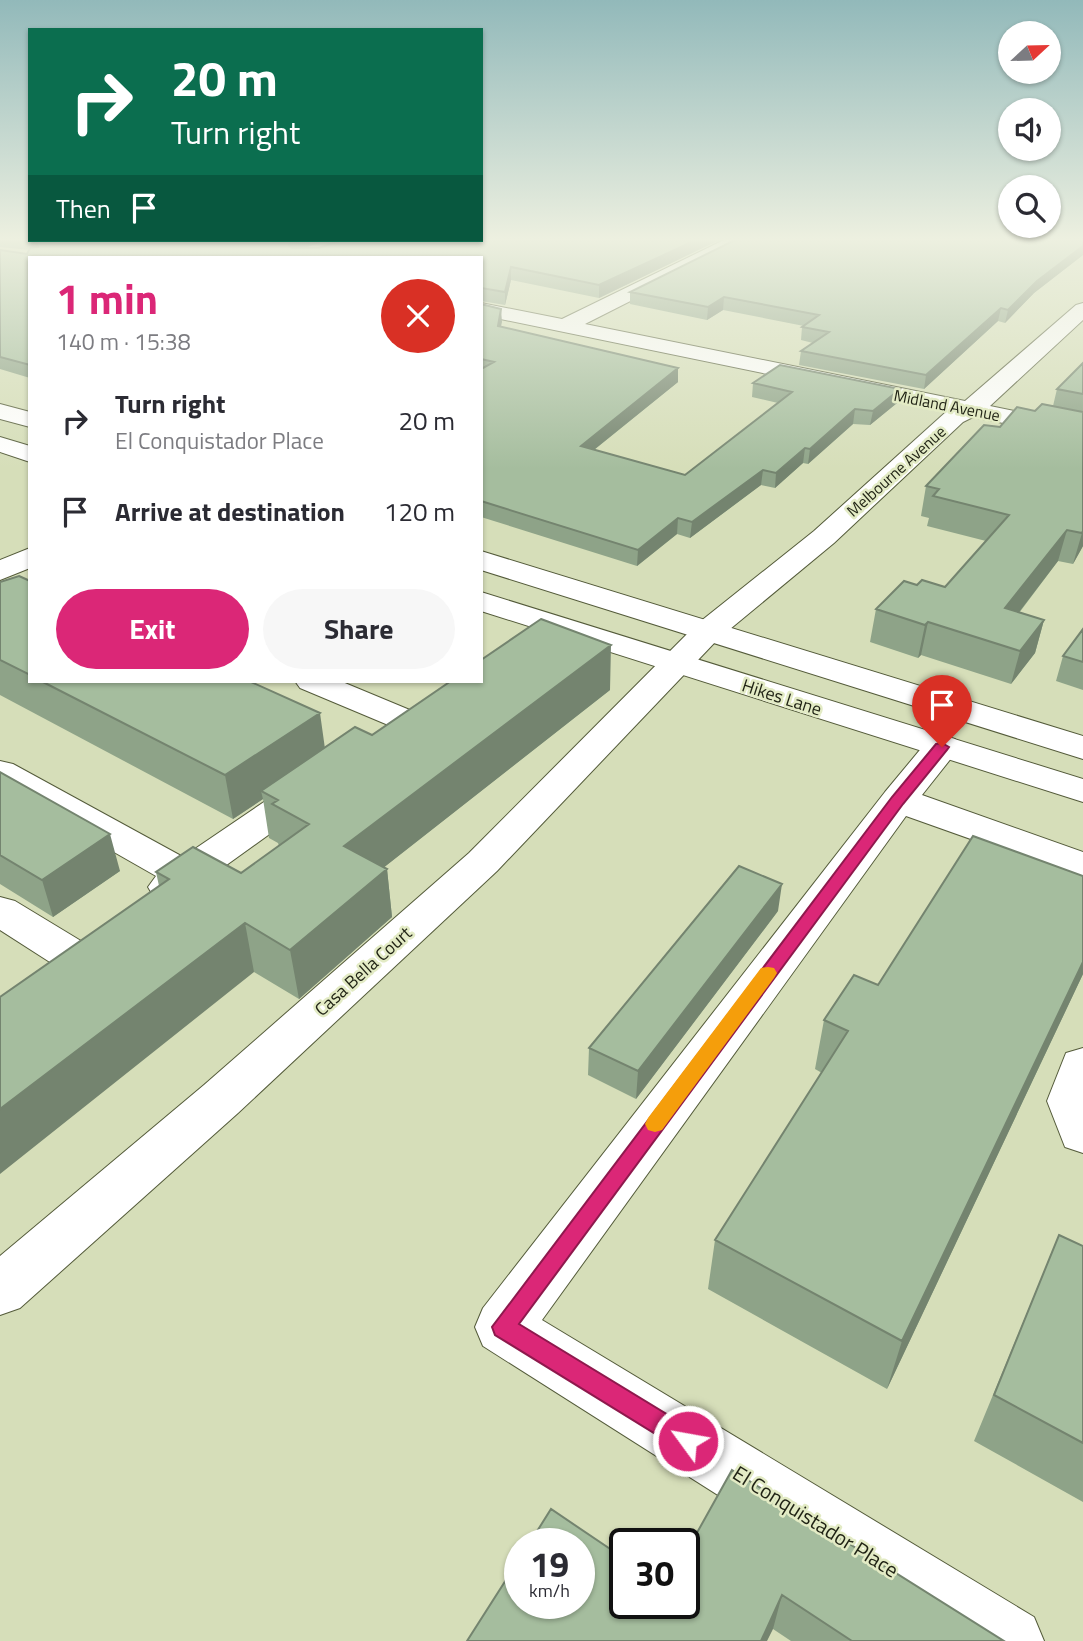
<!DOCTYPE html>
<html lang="en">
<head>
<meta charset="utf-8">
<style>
	:root { --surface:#fff; --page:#f7f7f7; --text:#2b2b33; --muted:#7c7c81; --accent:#db2777 }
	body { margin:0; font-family:"Titillium Web",sans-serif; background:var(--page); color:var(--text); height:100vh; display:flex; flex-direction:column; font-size:26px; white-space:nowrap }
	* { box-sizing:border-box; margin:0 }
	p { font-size:23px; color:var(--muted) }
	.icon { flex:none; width:38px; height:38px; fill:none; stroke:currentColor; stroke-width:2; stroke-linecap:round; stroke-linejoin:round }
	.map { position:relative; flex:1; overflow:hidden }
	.sheet { position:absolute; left:28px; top:256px; width:455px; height:427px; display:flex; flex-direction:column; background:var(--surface); border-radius:0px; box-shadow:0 2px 5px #0004 }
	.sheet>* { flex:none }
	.top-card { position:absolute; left:28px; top:28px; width:455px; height:214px; border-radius:0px; box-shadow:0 2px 5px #0004; background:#0b6e4f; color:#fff; overflow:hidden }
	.needle { width:46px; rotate:68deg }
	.buttons { position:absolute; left:998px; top:21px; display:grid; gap:14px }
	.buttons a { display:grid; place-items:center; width:63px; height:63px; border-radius:50%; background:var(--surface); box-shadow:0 2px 5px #0004; font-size:35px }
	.speed { position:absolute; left:504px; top:1528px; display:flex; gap:14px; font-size:35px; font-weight:700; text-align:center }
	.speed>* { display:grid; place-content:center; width:91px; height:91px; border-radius:50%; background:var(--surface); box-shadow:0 2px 5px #0004; line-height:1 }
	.speed small { font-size:18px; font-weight:400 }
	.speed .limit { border:4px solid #111; border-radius:10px; background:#fff; color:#111 }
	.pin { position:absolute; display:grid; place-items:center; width:60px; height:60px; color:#fff; margin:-72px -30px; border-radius:50% 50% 50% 0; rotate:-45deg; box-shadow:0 0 7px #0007 }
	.pin .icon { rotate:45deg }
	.me { position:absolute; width:77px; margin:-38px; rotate:302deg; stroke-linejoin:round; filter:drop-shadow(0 0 5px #0008) }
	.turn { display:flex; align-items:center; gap:24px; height:147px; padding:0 28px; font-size:32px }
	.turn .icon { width:91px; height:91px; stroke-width:2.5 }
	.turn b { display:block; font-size:49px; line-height:60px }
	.then { display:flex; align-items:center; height:66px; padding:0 28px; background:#0003; gap:14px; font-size:26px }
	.round { display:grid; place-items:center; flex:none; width:74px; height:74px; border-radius:37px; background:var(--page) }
	.overview { display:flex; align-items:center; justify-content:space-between; height:119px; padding:0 28px }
	h1 { font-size:42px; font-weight:700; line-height:52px; color:var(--accent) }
	.cta { display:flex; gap:14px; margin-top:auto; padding:14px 28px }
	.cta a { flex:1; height:80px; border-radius:42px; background:var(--accent); color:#fff; font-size:28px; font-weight:700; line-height:80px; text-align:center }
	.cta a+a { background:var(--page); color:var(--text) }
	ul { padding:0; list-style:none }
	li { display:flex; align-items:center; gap:21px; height:91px; padding:0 28px }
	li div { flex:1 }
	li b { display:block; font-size:26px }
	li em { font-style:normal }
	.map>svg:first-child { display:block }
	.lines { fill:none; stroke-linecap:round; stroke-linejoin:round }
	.minor-casing { stroke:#545b3a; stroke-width:2 }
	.major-casing { stroke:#545b3a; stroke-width:2 }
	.minor { fill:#fff; fill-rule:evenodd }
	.major { fill:#fff; fill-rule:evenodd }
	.wall { fill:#8ea388 }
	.shaded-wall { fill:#74846f }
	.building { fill:#a5bd9e; stroke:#74846f; stroke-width:2 }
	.route { fill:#db2777; stroke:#8e194d; stroke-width:2 }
	.slow { fill:#f59e0b }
	.labels { text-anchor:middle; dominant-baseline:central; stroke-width:5; stroke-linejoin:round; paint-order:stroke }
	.far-street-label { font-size:16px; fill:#1f2214; stroke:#e3ebc5 }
	.street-label { font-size:18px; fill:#1f2214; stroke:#e3ebc5 }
	.near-street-label { font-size:21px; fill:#1f2214; stroke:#e3ebc5 }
</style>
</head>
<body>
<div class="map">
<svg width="1083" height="1641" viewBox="0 0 1083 1641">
	<rect width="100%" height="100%" fill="#d6deb9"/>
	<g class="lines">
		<g class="minor-casing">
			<path id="minor" d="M724 240H746L743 244 585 324 965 401 1076 305 1083 303V320L990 406 1083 425V439L973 417 963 422 834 543 718 639 497 871 238 1113 20 1308 0 1315V1256L204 1085 469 853 696 625 814 531 947 411 481 315V303L562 319Z
				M30 548V568L0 580V560Z
				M295 681H340L417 713 422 720 417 727 405 730 393 727 300 688Z
				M942 736 955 739 960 747 922 795 1083 852V879L906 816 542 1320 1034 1617 1044 1641H948L483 1346 475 1327 483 1308 885 792 929 739Z
				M0 761 13 764 183 857 295 781 308 778 321 781 327 789 321 797 182 897 168 901 154 897 148 887 156 876 0 787Z
				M0 897 15 901 86 944 93 955 86 966 71 970 56 966 0 930Z
				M1083 1048V1153L1065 1147 1047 1101 1066 1053Z"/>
		</g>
		<g class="major-casing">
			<path id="major" d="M0 404 30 412V427L0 419Z
				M0 437 30 446V462L0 452Z
				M481 551 1083 736V759L481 570Z
				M481 592 1083 779V802L481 611Z"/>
		</g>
		<use href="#minor" class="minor"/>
		<use href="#major" class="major"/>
	</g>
	<path class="wall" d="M0 240H327L304 248H319L342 240H719L599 298 511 280 505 305 481 301V257H30V378L0 369V250L27 254 29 250 0 247Z
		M1083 240V255L1034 293 1005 323 998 321 924 389 799 365 801 351 813 343 801 340 802 327 804 326 723 310 707 320 630 304V292Z
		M481 304 501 309V327L678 368V382L594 450 685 475 778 403 752 397 753 383 897 403 870 425 853 424 808 464 803 463 775 488 761 485 690 538 677 534 637 566 481 517Z
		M1083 363V546L1073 564 1058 561 1019 613 1044 620 1035 653 1011 684 921 655 918 658 870 642 876 609 917 585 945 587 986 541 927 526 929 518 921 516 926 486 1000 427 1035 411 1053 406 1057 389Z
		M30 581V681H249L324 748 372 735 610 690 384 867 387 869 392 917 299 999 254 972 159 886 156 872 241 873 279 846 278 843 269 838 263 799 233 819 0 695V582Z
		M1083 629V690L1056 681 1063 656Z
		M0 772 120 871 53 917 0 884Z
		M1083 876V974L887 1389 708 1289 715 1240 822 1073 815 1069 824 1020 878 985Z
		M778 911 636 1099 588 1075 589 1048Z
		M1059 1235 1083 1246V1502L974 1441Z
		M684 1556 1004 1641H791L773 1629 684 1603Z"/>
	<path class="shaded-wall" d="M293 240H327L295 251 289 245Z
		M696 240H719L599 298V285Z
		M1083 246V255L1034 293 1005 323 1008 310 1037 281Z
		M511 267V280L505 305V292Z
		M724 297 723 310 707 320 708 307Z
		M1001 308 998 321 924 389 926 375Z
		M501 309 502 322 498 339V326Z
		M678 368V382L580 461 581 446Z
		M900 389 897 403 870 425 873 411Z
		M855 409 853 424 808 464 810 449Z
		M805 448 803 463 775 488 776 473Z
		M763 470 761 485 690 538 692 522Z
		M678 518 677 534 637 566 638 550Z
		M1067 530 1058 561 997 641 1005 608Z
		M1083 531V546L1073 564 1082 533Z
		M1044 620 1035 653 1011 684 1020 651Z
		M928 622 921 655 918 658 925 625Z
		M611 645 610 690 350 894 344 846Z
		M320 713 326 756 261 791 263 799 233 819 225 775Z
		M110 834 120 871 53 917 42 880Z
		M387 869 392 917 299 999 290 950Z
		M782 884 778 911 636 1099 638 1071Z
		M245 923 254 972 0 1174V1109Z
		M1083 962V974L887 1389 902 1341Z
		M782 1595 773 1629 767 1641H761Z"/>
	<path class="building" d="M30 240H293L289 245 292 248H319L342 240H696L599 285 511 267 505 292 481 288V257H30V365L0 357V250L27 254 30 248 38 247 37 243Z
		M735 240H1083V246L1037 281 1008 310 1001 308 926 375 801 351 829 332 802 327 819 315 724 297 708 307 630 292Z
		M481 304 501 309 498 326 678 368 581 446 685 475 792 392 753 383 780 365 900 389 873 411 855 409 810 449 805 448 776 473 763 470 692 522 678 518 638 550 481 501V369L494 362 481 359Z
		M1083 363V394L1057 389Z
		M1042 404 1083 412V531L1082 533 1067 530 1005 608 1044 620 1020 651 928 622 925 625 876 609 904 581 917 585 922 580 945 587 1009 515 933 496 939 489 926 486 984 425 1000 427 1017 407 1035 411Z
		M19 576 30 581V675L0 660V582Z
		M541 619 611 645 344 846 387 869 290 950 245 923 0 1109V997L169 879 156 872 193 847 241 873 309 824 272 804 278 800 261 791 355 727 372 735 451 681H481V660Z
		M1083 629V662L1063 656Z
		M41 681H249L320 713 225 775Z
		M0 772 110 834 42 880 0 855Z
		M973 836 1083 876V962L902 1341 715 1240 848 1031 824 1020 854 975 878 985Z
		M739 866 782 884 638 1071 589 1048Z
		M1059 1235 1083 1246V1443L994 1395Z
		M732 1470 1004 1641H852L782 1595 761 1641H467L520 1558V1603H579V1544H529L551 1509 625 1559V1603H684V1556Z"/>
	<linearGradient id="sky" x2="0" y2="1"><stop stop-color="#92b9ba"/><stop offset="0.51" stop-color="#edf0e0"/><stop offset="1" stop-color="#edf0e0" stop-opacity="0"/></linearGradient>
	<rect width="1083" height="469" fill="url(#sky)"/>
	<path class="route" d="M942 743 949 747 947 750 903 804 519 1324 696 1432 700 1441 696 1450 688 1454 495 1335 492 1327 892 797 936 744Z"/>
	<path class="slow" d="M768 967 774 968 777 973 774 978 662 1130 655 1132 648 1130 645 1124 648 1118 761 968Z"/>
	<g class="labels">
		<g class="far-street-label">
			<text transform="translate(947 405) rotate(11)">Midland Avenue</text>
			<text transform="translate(896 471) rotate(-42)">Melbourne Avenue</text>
		</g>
		<g class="street-label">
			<text transform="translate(782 697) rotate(18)">Hikes Lane</text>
			<text transform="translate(363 971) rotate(-42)">Casa Bella Court</text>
		</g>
		<g class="near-street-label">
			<text transform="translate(816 1521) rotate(32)">El Conquistador Place</text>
		</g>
	</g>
</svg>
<div class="buttons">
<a><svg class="needle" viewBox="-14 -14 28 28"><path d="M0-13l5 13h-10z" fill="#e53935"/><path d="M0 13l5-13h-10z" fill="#7c7c81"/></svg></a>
<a><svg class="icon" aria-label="sound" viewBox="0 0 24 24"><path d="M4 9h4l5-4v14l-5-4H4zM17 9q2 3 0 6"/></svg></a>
<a><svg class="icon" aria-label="search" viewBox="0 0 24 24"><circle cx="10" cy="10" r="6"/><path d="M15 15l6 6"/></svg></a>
</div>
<div class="speed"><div>19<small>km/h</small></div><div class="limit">30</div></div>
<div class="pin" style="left:942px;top:747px;background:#d93025"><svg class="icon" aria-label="arrive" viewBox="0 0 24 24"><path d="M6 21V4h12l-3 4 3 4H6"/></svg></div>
<svg class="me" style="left:688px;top:1441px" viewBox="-20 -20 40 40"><circle r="17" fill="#db2777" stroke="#fff" stroke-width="3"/><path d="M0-11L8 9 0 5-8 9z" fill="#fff"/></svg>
<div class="top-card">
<div class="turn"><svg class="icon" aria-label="right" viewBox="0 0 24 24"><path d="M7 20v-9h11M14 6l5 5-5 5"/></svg><div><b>20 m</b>Turn right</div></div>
<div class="then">Then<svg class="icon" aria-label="arrive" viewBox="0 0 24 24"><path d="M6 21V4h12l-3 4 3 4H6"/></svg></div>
</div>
<section class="sheet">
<div class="overview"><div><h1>1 min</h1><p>140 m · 15:38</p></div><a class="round" style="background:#d93025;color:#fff"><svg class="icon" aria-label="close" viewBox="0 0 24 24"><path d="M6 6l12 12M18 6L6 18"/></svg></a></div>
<ul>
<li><svg class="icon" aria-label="right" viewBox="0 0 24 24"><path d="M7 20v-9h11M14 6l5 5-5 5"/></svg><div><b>Turn right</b><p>El Conquistador Place</p></div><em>20 m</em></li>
<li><svg class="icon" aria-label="arrive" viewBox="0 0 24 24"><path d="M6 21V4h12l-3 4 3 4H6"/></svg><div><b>Arrive at destination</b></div><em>120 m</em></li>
</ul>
<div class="cta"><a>Exit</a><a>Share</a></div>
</section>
</div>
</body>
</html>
